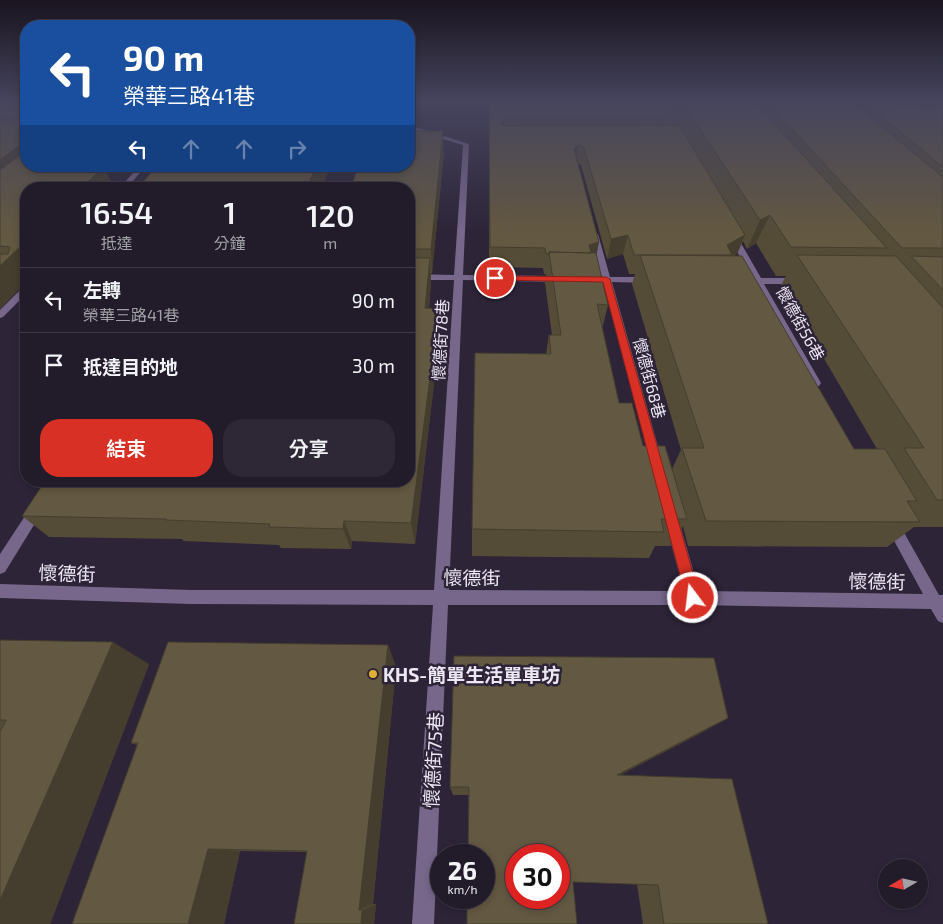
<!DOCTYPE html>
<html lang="zh-TW">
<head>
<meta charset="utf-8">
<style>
	:root { --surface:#221b2a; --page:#2e2836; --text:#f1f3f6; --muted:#a2a1a8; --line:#3f3947; --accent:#d93025 }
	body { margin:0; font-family:"Exo 2","Noto Sans TC",sans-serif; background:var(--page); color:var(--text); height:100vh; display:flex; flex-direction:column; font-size:19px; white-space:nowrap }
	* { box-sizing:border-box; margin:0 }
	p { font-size:16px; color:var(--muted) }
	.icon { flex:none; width:28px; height:28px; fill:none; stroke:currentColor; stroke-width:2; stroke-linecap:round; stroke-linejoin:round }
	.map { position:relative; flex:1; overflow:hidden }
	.side { position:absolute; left:20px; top:182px; width:395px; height:305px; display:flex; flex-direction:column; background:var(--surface); border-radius:20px; box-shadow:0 2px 8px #0003,0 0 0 1px var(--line) }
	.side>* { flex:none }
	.top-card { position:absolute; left:20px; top:20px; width:395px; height:152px; border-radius:20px; box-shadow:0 2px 8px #0003,0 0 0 1px var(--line); background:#1a4fa0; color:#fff; overflow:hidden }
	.needle { width:32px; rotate:261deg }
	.buttons { position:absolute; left:878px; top:859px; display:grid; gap:10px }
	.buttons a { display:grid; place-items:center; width:50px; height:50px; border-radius:50%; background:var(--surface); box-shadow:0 2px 8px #0003,0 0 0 1px var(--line); font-size:25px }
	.speed { position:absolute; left:430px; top:844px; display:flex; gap:10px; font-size:25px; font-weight:700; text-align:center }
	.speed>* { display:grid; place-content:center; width:65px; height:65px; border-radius:50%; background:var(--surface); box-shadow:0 2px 8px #0003,0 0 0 1px var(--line); line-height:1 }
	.speed small { font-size:12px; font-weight:400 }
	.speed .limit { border:8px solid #d22; background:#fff; color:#111 }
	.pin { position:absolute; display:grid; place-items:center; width:42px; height:42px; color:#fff; margin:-21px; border:2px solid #fff; border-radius:50%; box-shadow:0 1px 5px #0007 }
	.me { position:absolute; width:55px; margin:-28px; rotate:345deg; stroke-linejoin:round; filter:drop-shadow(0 0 4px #0008) }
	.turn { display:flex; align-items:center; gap:18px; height:105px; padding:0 20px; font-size:22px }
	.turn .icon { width:65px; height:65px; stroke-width:2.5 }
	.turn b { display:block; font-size:35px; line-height:42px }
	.lanes { display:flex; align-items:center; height:48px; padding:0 20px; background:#0003; justify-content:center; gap:25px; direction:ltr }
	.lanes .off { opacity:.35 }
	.eta { display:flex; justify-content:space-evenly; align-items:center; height:85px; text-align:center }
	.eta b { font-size:30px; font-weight:600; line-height:35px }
	.primary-button { display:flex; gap:10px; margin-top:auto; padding:10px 20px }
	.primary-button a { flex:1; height:58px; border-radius:20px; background:var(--accent); color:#fff; font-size:20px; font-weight:600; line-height:58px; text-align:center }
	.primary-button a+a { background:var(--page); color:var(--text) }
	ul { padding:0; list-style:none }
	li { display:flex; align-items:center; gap:15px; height:65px; padding:0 20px; border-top:1px solid var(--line) }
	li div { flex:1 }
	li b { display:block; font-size:19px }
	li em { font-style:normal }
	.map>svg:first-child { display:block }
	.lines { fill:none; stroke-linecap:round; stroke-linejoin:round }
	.minor { fill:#77678b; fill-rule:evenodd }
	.wall { fill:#554c38; fill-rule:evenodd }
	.shaded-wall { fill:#453e2e }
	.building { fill:#635841; stroke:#453e2e; fill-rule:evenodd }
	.route { fill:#d93025; stroke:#8d1f18 }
	.poi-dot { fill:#e1af34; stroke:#2d2438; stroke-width:2 }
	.labels { text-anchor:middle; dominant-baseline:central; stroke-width:5; stroke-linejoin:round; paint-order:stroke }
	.street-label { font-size:16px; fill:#ede7f4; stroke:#2d2438 }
	.near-street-label { font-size:19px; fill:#ede7f4; stroke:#2d2438 }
	.near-poi-label { font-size:19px; font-weight:bold; fill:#ede7f4; stroke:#2d2438; text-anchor:start }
</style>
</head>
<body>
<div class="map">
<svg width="943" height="924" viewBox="0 0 943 924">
	<rect width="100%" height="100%" fill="#2d2438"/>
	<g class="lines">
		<path class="minor" d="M409 125 469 144 463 275 561 276 566 279 561 282 463 280 449 590 684 591 665 521 667 517 672 515 677 517 679 521 699 591 923 594 885 524 887 520 892 518 897 520 939 595H943V623L938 621 931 609 693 605H448L434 924H412L433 605 191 604 0 598V584L191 590H434L454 280H409V274L454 275 463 145 409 129Z
			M139 166H146L126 189H119Z
			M252 166H259L245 189H237Z
			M728 231H734L761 278H799L804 281 799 284H764L821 383 819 386H811L755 284 749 281 752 279 727 233Z
			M591 232 598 234 610 277H649L654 280 649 283 612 282 662 461 660 464H652L650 461 603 282H586L581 279 586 276 601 277Z
			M26 286V294L3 317 0 318V310L23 287Z
			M48 481H61L5 572 0 574V554Z"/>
	</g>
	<path class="wall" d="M0 103H26V166L103 167 115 189H26V282L0 309Z
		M489 103H853L858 107 860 103H887L935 108 932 103H943V527H914L887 547 688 546 683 526 670 546H655L649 558 472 556V529L546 354 549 335H552L545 283 546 274H544L543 268 489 267ZM578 164 581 165 607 259 623 254 629 274H635L632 284 681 450 672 469 643 446 619 403 602 329 608 305 596 256 599 242ZM743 241 747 249 756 243 776 276H786L781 285 877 449H854L734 256 737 254Z
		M444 152 432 273H431V282L429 308 439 309 440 333 415 544 352 541 351 549 281 548 279 545 184 541 182 539 49 537 22 516 409 481V189Z
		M0 640 149 664 50 924H0Z
		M388 645 396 667 373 904H376L374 924H294L307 852 240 851 224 924H72L137 745 131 743Z
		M703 732 620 775 768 924H643L637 884 469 795H453L450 787Z"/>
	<path class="shaded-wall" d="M505 118 504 135 500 123Z
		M443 131 444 152 432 273 431 249Z
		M23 143 26 149V166L0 194V160Z
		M578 145 575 162 574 149Z
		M316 166H331L321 189H306Z
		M103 167 115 189H81Z
		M770 215 756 243 747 249 760 220Z
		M628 235 623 254 607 259 611 239Z
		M745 235 737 254 732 257 727 245Z
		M26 241V282L0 309V266Z
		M599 242 595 262 589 263V245Z
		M430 258 431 282 427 332 425 308Z
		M439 309 440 333 415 544 411 523Z
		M344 521 352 541 351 549 343 529Z
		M113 642 149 664 50 924H0V900Z
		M388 645 396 667 373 904 359 910Z
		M728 718 703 732 602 784 617 775Z
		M208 849 240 851 224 924H188Z
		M376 904 374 924H361L362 910Z"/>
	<path class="building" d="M0 103H26V143H23L0 160V123H13L15 118 0 117Z
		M489 103H665L674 117 505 118 500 123 505 126 679 125 745 235 727 245 732 255H634L628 235 611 239 584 148 578 145 574 149 599 242 589 245 591 253 549 252V254H546L545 248 490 247Z
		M683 103H756L887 248 791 247 770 215 760 220Z
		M768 103H853L943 177V248H902Z
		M865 103H887L943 108V167Z
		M409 131H443L431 249H409V189H351L358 166H409Z
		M26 151V166L103 167 81 189H26V241L0 266V254H8L10 247 0 246V170Z
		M258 166H316L306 189H137L155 168 256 169Z
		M549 252 596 253 608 305 597 304 619 403H632L643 446H665L687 519H661L664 532 472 529 475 353 551 354 549 335H561Z
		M640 255 742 256 854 449H885L917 501H907L920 522 706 521 682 448H704Z
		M797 255 896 256 943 308V500H937L904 448H924Z
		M911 256 943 257V290Z
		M409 258H430L425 308 439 309 411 523 344 521 343 529 269 527 270 524 166 520V519L22 516 45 481H409Z
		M0 640 113 642 0 900V732L6 720H0Z
		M168 642 388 645 359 910H362L361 924H294L307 851 208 849 188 924H72L138 743H131Z
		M454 656 714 658 728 718 617 775 732 779 768 924H664L658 885 573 882 577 924H467V898H484V855H468L469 787H450ZM516 855H559V898H516Z"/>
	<linearGradient id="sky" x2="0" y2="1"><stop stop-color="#19141f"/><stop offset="0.44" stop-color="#46455e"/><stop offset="1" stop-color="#46455e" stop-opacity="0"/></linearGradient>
	<rect width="943" height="232" fill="url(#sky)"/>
	<path class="route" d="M492 276 606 277 610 279 700 598 698 602 693 604 688 602 686 598 603 282 495 280 491 278Z"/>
	<circle class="poi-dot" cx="373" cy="674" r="5"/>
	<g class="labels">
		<g class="street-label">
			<text transform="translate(801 323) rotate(61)">懷德街56巷</text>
			<text transform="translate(440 340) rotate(-87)">懷德街78巷</text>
			<text transform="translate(650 378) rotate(75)">懷德街68巷</text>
		</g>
		<g class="near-street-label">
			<text transform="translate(67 573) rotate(2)">懷德街</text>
			<text x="472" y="577">懷德街</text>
			<text transform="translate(877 581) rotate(1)">懷德街</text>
			<text transform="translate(433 760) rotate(-87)">懷德街75巷</text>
		</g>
		<g class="near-poi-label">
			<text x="383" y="674">KHS-簡單生活單車坊</text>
		</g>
	</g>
</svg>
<div class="buttons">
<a><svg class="needle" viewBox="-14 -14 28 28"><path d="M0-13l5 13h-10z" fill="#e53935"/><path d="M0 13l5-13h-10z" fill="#a2a1a8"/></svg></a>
</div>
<div class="speed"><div>26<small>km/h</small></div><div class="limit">30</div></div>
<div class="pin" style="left:495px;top:278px;background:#d93025"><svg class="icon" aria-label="arrive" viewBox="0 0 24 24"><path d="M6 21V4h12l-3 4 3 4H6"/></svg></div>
<svg class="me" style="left:693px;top:598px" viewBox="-20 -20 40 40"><circle r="17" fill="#d93025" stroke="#fff" stroke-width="3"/><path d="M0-11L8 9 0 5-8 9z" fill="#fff"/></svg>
<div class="top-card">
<div class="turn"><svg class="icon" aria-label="left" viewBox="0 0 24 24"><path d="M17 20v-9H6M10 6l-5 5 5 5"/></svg><div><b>90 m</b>榮華三路41巷</div></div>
<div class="lanes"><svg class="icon" aria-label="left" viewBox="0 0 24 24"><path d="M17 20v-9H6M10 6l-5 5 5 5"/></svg><svg class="icon off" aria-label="ahead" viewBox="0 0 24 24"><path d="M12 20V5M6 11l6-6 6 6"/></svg><svg class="icon off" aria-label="ahead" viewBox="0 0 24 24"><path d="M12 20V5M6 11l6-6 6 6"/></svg><svg class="icon off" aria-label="right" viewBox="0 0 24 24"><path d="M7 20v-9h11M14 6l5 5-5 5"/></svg></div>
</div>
<section class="side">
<div class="eta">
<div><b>16:54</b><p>抵達</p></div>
<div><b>1</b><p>分鐘</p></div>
<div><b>120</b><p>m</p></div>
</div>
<ul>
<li><svg class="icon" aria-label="left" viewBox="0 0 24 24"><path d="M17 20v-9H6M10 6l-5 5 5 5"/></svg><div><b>左轉</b><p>榮華三路41巷</p></div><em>90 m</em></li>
<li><svg class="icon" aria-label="arrive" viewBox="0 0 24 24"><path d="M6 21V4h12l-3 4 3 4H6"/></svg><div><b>抵達目的地</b></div><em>30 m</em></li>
</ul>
<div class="primary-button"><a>結束</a><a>分享</a></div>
</section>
</div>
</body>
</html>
